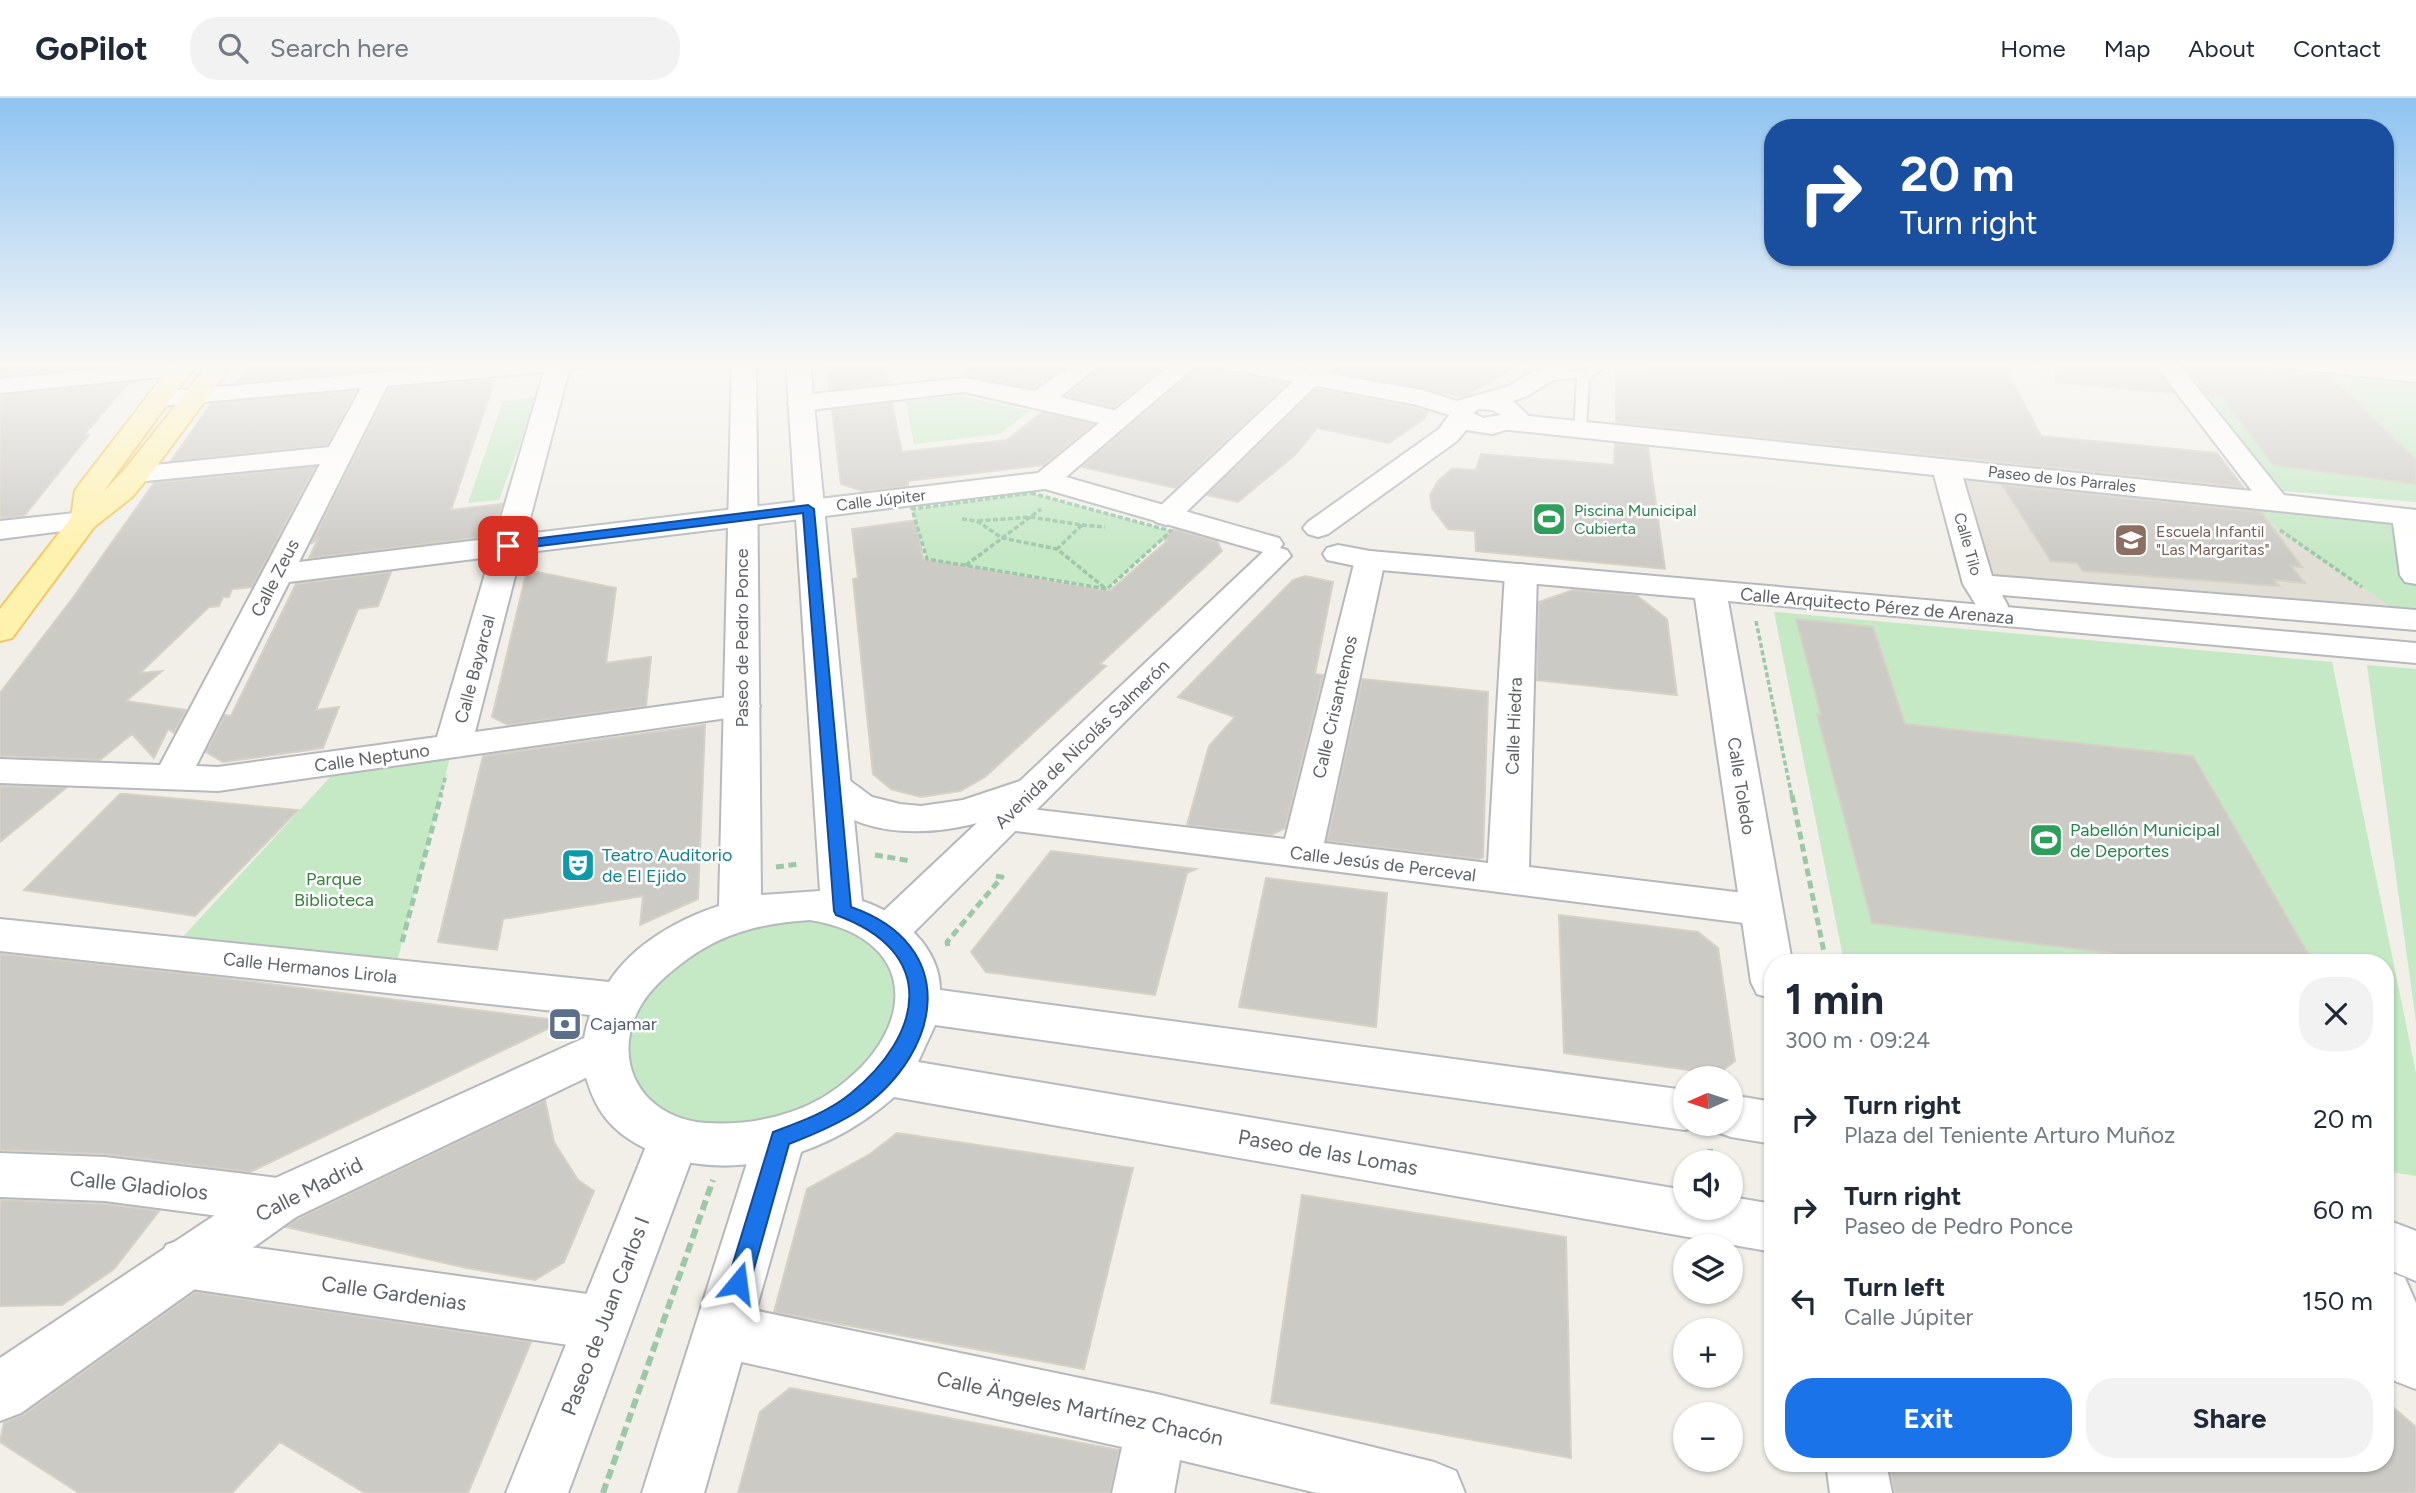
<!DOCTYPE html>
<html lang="en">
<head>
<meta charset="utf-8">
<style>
	:root { --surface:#fff; --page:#f2f2f3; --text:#1f2937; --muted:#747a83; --line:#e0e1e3; --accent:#1a73e8 }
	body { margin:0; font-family:Figtree,sans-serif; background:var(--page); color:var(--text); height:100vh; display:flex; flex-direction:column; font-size:26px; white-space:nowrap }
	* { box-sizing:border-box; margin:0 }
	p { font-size:23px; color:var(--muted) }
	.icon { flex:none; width:38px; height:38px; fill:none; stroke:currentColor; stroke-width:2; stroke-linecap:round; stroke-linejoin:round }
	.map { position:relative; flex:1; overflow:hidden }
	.sheet { position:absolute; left:1764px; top:856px; width:630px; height:518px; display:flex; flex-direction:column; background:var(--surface); border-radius:28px; box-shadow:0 2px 5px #0004 }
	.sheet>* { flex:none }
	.guide { position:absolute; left:1764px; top:21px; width:630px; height:147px; border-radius:28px; box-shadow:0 2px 5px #0004; background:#1a4fa0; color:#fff; overflow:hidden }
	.needle { width:46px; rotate:267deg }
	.fabs { position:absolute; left:1673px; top:968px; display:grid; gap:14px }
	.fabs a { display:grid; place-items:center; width:70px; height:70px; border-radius:50%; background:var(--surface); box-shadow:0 2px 5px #0004; font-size:35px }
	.pin { position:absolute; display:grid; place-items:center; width:60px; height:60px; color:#fff; margin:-30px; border-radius:14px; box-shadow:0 4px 10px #0006 }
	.me { position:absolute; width:77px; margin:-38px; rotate:16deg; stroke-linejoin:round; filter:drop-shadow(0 0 5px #0008) }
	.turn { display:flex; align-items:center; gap:24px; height:147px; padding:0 21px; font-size:32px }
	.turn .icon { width:91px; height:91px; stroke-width:2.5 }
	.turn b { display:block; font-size:49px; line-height:60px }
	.round { display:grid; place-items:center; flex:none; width:74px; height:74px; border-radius:28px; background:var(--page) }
	.summary { display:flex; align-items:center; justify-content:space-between; height:119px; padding:0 21px }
	h1 { font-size:42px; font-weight:700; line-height:52px }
	.cta { display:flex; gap:14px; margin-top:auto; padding:14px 21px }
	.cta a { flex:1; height:80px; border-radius:28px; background:var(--accent); color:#fff; font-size:28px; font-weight:700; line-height:80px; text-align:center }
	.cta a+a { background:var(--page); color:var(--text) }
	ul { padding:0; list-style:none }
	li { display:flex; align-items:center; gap:21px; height:91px; padding:0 21px }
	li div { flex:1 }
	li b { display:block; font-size:26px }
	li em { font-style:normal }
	header { display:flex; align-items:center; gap:42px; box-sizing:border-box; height:98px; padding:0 35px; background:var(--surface); border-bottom:2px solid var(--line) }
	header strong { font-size:33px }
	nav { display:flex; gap:38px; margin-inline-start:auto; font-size:24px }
	.search { width:490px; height:63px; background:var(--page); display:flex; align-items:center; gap:18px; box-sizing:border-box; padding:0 24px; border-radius:28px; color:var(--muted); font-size:26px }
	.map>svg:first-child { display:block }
	.education { fill:#e1ded6 }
	.green { fill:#c5e8c5 }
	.building { fill:#cccac5; stroke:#d6d1c6; stroke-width:2 }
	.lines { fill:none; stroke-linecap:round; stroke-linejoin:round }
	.service-casing { stroke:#b5b8bc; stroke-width:4 }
	.minor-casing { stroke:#b5b8bc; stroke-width:4 }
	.tertiary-casing { stroke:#b5b8bc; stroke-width:4 }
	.secondary-casing { stroke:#b6babf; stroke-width:4 }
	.primary-casing { stroke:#f2c960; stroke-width:4 }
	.path-far2 { stroke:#9cc7a9; stroke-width:3.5; stroke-dasharray:5 2.5; stroke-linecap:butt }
	.path-far1 { stroke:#9cc7a9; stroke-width:5; stroke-dasharray:8 4.5; stroke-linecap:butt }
	.path { stroke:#9cc7a9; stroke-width:6; stroke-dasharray:10 5; stroke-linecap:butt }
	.service { fill:#fff; fill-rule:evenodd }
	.minor { fill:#fff; fill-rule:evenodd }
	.tertiary { fill:#fff; fill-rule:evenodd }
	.secondary { fill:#fff; fill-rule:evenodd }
	.primary { fill:#fff2af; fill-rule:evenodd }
	.route { fill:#1a73e8; stroke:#114b97; stroke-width:2 }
	.labels { text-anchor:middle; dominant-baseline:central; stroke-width:5; stroke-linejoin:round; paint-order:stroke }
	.far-street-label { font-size:16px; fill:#5f6368; stroke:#fff }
	.far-leisure-label { font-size:16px; fill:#27864d; stroke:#fff; text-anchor:start }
	.far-education-label { font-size:16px; fill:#785e54; stroke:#fff; text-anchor:start }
	.street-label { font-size:18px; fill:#5f6368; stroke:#fff }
	.leisure-label { font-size:18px; fill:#27864d; stroke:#fff; text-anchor:start }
	.culture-label { font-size:18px; fill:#0d838f; stroke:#fff; text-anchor:start }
	.park-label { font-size:18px; fill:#348238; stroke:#fff }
	.service-label { font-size:18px; fill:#4e5e75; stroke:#fff; text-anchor:start }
	.near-street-label { font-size:21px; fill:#5f6368; stroke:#fff }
</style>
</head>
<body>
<header>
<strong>GoPilot</strong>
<div class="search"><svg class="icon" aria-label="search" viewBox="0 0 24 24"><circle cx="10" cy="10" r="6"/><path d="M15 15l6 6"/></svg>Search here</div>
<nav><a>Home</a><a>Map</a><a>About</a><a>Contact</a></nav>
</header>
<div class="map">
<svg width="2416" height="1395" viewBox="0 0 2416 1395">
	<rect width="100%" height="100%" fill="#f1efe8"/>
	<path class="education" d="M1946 369 2233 399 2409 522 1979 486Z"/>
	<path class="green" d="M2177 264H2249L2416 283V404L2284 393Z
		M961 298 1030 313 1000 336 914 346 906 303Z
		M537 300 499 402 468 405 503 303Z
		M1031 395 1171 433 1107 491 927 461 912 411Z
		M2233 399 2406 418 2416 477V522H2409Z
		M1774 514 2332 564 2416 975V1078L2385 1073V864H1844Z
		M2367 567 2416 571V924Z
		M453 648 393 879 168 855 344 664Z
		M774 821C799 821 825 819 848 829 865 836 878 848 888 863 936 936 830 1012 767 1025 743 1030 717 1029 694 1023 636 1009 611 961 638 906 643 896 683 858 694 850 709 839 755 828 774 821Z"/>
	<path class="building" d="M0 264H146L0 278Z
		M251 264H438L436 267 236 285Z
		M827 264H884L889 285 829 291Z
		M966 264H1072L1034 290 965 277Z
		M1105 264H1170L1114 309 1066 298Z
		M1202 264H1212L1218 272 1288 285 1175 390 1082 369Z
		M1342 264H1439L1454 266 1458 264H1523L1463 299 1334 274Z
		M1650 264H2002L2041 338 2217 355 2243 389 1616 324V271L1651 274Z
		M2057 264H2150L2173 295 2056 284Z
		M2180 264H2218L2329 277 2416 362V386L2273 367 2222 299 2207 298Z
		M495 281 451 412 502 406 494 433 483 439 309 460 319 439 311 446 389 290Z
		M128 285 84 337H89L24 418 0 420V298Z
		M1316 291 1428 313 1424 321 1389 345 1317 330 1295 357 1238 404 1207 397Z
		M356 293 327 347 171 363 211 306Z
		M892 305 902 354 1007 342 1042 314 1094 326 1044 367 908 383V388L863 393 841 386 832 312Z
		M1615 346 1648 349 1665 471 1476 453 1475 433 1448 431 1432 410 1430 397 1438 383 1452 371 1476 372 1481 356 1614 367Z
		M315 369 252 489 232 491 229 499H223L219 508 209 509 140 575 162 573 126 603 186 612 174 635 168 631 154 660 132 636 100 662 0 658V595L72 501 154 385Z
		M2002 387 2261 414 2302 469 2291 468 2305 485 2274 482 2279 488 2083 473 2077 465 2051 463Z
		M916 422 923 461 1103 492H1111L1167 443 1162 441 1174 431 1217 443 1222 453 1100 566 1106 568 985 679 960 693 921 699 891 691 873 676 853 481 858 480 852 431Z
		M527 472 616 490 606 565 651 559 646 608 508 627 492 619Z
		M391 474 378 508 358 511 316 612 339 609 323 650 223 664 206 654 225 617 231 618 296 486Z
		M1305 478 1333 484 1315 576 1323 577 1285 730 1271 737 1187 727 1209 648 1235 619 1178 599 1293 482Z
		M1573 492 1636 497 1667 521 1677 597 1537 582 1539 504Z
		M1796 521 1873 529 1905 626 2193 658 2313 864H2181L1872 825 1817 616 1821 617Z
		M1362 581 1488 594 1483 759 1479 761 1327 743Z
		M705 627 698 801 640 827 643 798 503 821 497 852 438 844 483 658Z
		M0 688 66 690 0 744Z
		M120 696H126L298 712 195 818 24 792Z
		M1051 753 1196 771 1187 775 1155 897 986 874 971 854Z
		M1266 780 1387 795 1376 929 1239 909Z
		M1559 817 1698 834 1718 850 1735 963 1718 976 1564 955Z
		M0 856 190 876 564 923 250 1074 105 1056 0 1052Z
		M545 1002 554 1044 578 1082 594 1093 564 1164 535 1182 467 1170 286 1129 297 1121Z
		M897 1035 1133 1070 1084 1271 774 1214 807 1091 870 1056Z
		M1302 1097 1566 1139 1571 1360 1271 1305Z
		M0 1102 105 1106 159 1113 114 1171 62 1207 0 1208Z
		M195 1194 531 1244 468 1395H365L280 1344 232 1395H79L0 1344 4 1324 23 1317Z
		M790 1290 1119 1352 1110 1395H738L760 1314Z
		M2385 1302 2416 1329V1395H1894L1889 1365H2385Z"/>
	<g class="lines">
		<g class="service-casing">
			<path id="service" d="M1597 264H1611L1589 280 1586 332 1579 336 1574 335 1577 280 1542 283 1536 279 1542 275 1586 272Z"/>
		</g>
		<g class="minor-casing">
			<path id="minor" d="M494 264H586L582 269 569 272 526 436 743 410 753 413 758 419 753 425 743 428 521 455 475 634 742 597 755 600 760 608 755 616 218 693 0 685V661L160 667 320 366 136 384 126 382 122 376 126 370 329 349 361 290 159 308 150 305 146 300 150 295ZM544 274 495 440 299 464 387 288ZM490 459 437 639 218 669 196 668 289 484Z
				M1076 264H1103L1060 299 1126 315 1130 321 1126 327 1117 329 964 294 801 313 792 310 788 305 792 300 801 297 964 280 1035 293Z
				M1314 264H1340L1176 424 1166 427 1156 424 1151 418 1156 412Z
				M2153 264H2177L2284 397 2416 412V486L2405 484 2400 477 2393 425 1963 380 1992 478 2416 512V532L2002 497 2008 508 2003 515 1992 518 1981 515 1963 486 1934 377 1509 332 1500 330 1496 324 1500 318 1509 316 2252 393Z
				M84 414 94 417 99 423 94 429 0 441V423Z
				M1370 453 1381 456 1385 462 1324 745 1488 765 1505 475 1510 468 1521 466 1532 468 1537 475 1529 769 1760 797 1775 801 1781 812 1775 823 1760 827 992 730 986 721 992 712 1006 708 1285 741 1355 462 1359 456Z
				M0 1055 105 1059 278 1080 296 1087 304 1103 296 1119 278 1126 105 1103 0 1099Z
				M185 1140 602 1198 622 1206 630 1225 622 1244 602 1252 185 1190 166 1183 158 1165 166 1147Z
				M724 1206 1157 1296 1434 1364 1456 1373 1465 1395H1317L1180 1362 1174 1395H1112L1122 1349 724 1260 704 1252 696 1233 704 1214Z
				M1826 1365H1886L1892 1395H1830Z"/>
		</g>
		<g class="tertiary-casing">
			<path id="tertiary" d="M173 264 191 265 194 270 191 275 182 277 0 295V281Z
				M1174 264H1200L1066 379 1279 440 1283 446 1280 450 1287 452 1291 458 903 845 888 850 873 845 866 834 873 823 977 725C924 739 846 740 813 688L819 679 832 676 845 679 872 699 900 706 921 708 963 702 1020 683 1263 454 1045 391 743 428 733 425 728 419 733 413 743 410 1038 375Z
				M1215 264H1265L1422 292 1457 303 1509 288 1550 264H1578L1574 269 1527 298 1513 303 1528 317 1523 327 1492 336 1466 332 1457 343 1328 436 1318 439 1308 436 1303 430 1308 424 1439 331 1449 317 1417 307 1227 271 1219 269ZM1479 311 1492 312 1501 317 1483 320 1473 315Z
				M2284 264H2360L2416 270V284L2296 271 2288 269Z
				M1338 447 1370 453 2416 545V565L1728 503 1792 864H1773V901L1757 896 1751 884 1695 500 1370 471 1327 462 1323 456 1327 450Z
				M604 931 621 937 627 950 621 963 296 1119 21 1315 0 1323V1260L260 1087Z
				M780 1019 798 1025 805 1040 704 1395H642L755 1040 762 1025Z
				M674 1020 692 1026 699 1041 568 1395H506L649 1041 656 1026Z
				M2385 1172 2405 1180 2416 1205V1289L2413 1290 2393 1282 2385 1264Z"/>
		</g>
		<g class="secondary-casing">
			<path id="secondary" d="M732 264H756L761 797 820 793 786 264H810L862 803C900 815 940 849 940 892L1685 992V1026H1703L1685 1032 935 927 918 964 1685 1092V1110H1731V1099L1773 1106V1154L894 999C832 1054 741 1085 661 1057 634 1047 609 1031 596 1005 581 975 579 948 590 917L0 853V821L609 884C633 847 678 821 719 808ZM810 822C921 840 917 932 837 990 801 1017 751 1028 706 1025 648 1021 612 972 636 917 645 895 667 876 686 862 724 834 764 825 810 822Z
				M1731 997 1773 1004V1046L1731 1039 1714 1033 1710 1026H1731Z
				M2385 1121 2416 1133V1183L2385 1170Z
				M2385 1223 2416 1235V1291L2385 1279Z"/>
		</g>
		<g class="primary-casing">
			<path id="primary" d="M174 264H198L103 394 126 370 210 264H234L146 382 132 399 94 429 12 540 0 543V511L71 420 75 393 79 387Z"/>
		</g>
		<path class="path-far2" d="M1031 395 1171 433 1107 491 927 461 912 411Z
			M962 421 977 423 1002 440 1057 451 1105 490
			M978 423 1030 419 1082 427 1057 451
			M1082 427 1105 429
			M2280 432 2362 489
			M966 467 1041 411
			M1756 523 1792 699
			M440 699 446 677"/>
		<path class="path-far1" d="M1792 697 1826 864
			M875 757 911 763
			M776 769 799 766
			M402 844 441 697
			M948 848 947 844 1002 779 995 778"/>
		<path class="path" d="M1710 1051 1711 1064
			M603 1395 713 1082"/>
		<use href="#service" class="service"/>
		<use href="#minor" class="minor"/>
		<use href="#tertiary" class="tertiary"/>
		<use href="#secondary" class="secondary"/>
		<use href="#primary" class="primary"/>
	</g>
	<linearGradient id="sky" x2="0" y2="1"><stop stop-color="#8fc3f1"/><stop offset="0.58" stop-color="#f9f8f5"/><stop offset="1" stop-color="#f9f8f5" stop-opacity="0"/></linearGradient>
	<rect width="2416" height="459" fill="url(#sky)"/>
	<path class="route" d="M808 407 814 411 851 809C960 847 943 952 861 1011 839 1026 815 1036 789 1046L750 1185 746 1192 738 1195 730 1192 727 1185 773 1034C800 1024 828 1014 850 996 924 936 939 854 836 817L834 813 803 415 508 452 502 448 508 444Z"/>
	<defs>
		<g id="stadium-square" transform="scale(1.75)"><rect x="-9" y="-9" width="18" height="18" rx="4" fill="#2e9e5b" stroke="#fff"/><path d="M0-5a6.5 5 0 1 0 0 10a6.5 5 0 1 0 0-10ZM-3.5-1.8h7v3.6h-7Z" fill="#fff"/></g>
		<g id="school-square" transform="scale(1.75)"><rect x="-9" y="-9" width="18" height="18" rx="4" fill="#8d6e63" stroke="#fff"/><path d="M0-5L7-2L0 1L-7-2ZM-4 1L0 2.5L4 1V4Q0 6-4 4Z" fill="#fff"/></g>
		<g id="theatre-square" transform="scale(1.75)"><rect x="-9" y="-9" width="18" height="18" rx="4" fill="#0f9aa8" stroke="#fff"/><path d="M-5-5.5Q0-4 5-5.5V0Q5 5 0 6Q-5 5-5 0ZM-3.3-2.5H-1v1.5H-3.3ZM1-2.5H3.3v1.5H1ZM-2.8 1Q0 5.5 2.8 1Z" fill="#fff"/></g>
		<g id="bank-square" transform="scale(1.75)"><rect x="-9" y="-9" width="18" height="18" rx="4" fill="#5c6f8a" stroke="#fff"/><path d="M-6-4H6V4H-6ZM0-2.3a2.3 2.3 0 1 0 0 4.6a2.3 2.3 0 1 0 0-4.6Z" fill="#fff"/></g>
	</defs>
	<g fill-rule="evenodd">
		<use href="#stadium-square" x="1549" y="421"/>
		<use href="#school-square" x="2131" y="442"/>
		<use href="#stadium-square" x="2046" y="742"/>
		<use href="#theatre-square" x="578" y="767"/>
		<use href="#bank-square" x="565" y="926"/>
	</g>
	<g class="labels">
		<g class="far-street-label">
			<text transform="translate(2062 381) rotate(6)">Paseo de los Parrales</text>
			<text transform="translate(881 402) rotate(-7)">Calle Júpiter</text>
			<text transform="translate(1968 446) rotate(74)">Calle Tilo</text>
		</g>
		<g class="far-leisure-label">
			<text x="1574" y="412">Piscina Municipal<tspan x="1574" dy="18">Cubierta</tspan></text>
		</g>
		<g class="far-education-label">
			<text x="2156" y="433">Escuela Infantil<tspan x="2156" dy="18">"Las Margaritas"</tspan></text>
		</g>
		<g class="street-label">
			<text transform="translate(275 480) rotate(-63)">Calle Zeus</text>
			<text transform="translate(1877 508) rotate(5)">Calle Arquitecto Pérez de Arenaza</text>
			<text transform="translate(742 540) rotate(-90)">Paseo de Pedro Ponce</text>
			<text transform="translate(475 571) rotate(-75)">Calle Bayarcal</text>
			<text transform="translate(1335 609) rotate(-77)">Calle Crisantemos</text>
			<text transform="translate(1514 628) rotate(-88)">Calle Hiedra</text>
			<text transform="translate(1082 646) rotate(-44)">Avenida de Nicolás Salmerón</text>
			<text transform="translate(372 660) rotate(-8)">Calle Neptuno</text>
			<text transform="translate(1741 688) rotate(81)">Calle Toledo</text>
			<text transform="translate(1383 766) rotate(7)">Calle Jesús de Perceval</text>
			<text transform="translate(310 870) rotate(6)">Calle Hermanos Lirola</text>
		</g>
		<g class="leisure-label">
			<text x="2070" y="732">Pabellón Municipal<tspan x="2070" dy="21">de Deportes</tspan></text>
		</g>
		<g class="culture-label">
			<text x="602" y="757">Teatro Auditorio<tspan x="602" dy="21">de El Ejido</tspan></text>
		</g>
		<g class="park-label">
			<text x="334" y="781">Parque<tspan x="334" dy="21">Biblioteca</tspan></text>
		</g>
		<g class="service-label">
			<text x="590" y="926">Cajamar</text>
		</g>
		<g class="near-street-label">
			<text transform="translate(1328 1054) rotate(10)">Paseo de las Lomas</text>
			<text transform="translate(139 1087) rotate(6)">Calle Gladiolos</text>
			<text transform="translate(309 1091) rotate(-27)">Calle Madrid</text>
			<text transform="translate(394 1195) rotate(8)">Calle Gardenias</text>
			<text transform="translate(605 1218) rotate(-69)">Paseo de Juan Carlos I</text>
			<text transform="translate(1080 1310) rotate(12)">Calle Ängeles Martínez Chacón</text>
		</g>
	</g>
</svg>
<div class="fabs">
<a><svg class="needle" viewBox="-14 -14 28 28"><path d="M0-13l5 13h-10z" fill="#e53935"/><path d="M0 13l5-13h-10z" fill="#747a83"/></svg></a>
<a><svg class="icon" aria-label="sound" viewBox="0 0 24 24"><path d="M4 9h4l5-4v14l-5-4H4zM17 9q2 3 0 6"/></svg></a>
<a><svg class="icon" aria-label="layers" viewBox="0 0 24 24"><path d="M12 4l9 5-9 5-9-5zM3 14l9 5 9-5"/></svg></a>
<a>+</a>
<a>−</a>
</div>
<div class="pin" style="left:508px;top:448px;background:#d93025"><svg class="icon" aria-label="arrive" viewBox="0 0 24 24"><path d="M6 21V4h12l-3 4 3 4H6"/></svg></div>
<svg class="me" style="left:738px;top:1185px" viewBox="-20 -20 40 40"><path d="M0-17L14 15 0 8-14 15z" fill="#1a73e8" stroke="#fff" stroke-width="4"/></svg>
<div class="guide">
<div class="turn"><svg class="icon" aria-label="right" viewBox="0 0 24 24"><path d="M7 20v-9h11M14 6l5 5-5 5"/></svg><div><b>20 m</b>Turn right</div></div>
</div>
<section class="sheet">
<div class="summary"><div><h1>1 min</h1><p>300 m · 09:24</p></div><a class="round"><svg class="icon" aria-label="close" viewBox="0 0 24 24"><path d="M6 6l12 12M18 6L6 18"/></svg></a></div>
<ul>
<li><svg class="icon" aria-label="right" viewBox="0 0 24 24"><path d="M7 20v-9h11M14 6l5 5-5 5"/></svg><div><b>Turn right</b><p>Plaza del Teniente Arturo Muñoz</p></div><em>20 m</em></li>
<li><svg class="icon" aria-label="right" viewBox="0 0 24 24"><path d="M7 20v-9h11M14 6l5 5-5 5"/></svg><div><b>Turn right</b><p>Paseo de Pedro Ponce</p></div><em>60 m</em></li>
<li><svg class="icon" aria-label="left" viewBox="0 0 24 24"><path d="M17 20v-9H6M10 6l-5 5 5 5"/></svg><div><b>Turn left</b><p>Calle Júpiter</p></div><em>150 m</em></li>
</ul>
<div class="cta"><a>Exit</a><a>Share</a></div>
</section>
</div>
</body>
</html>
